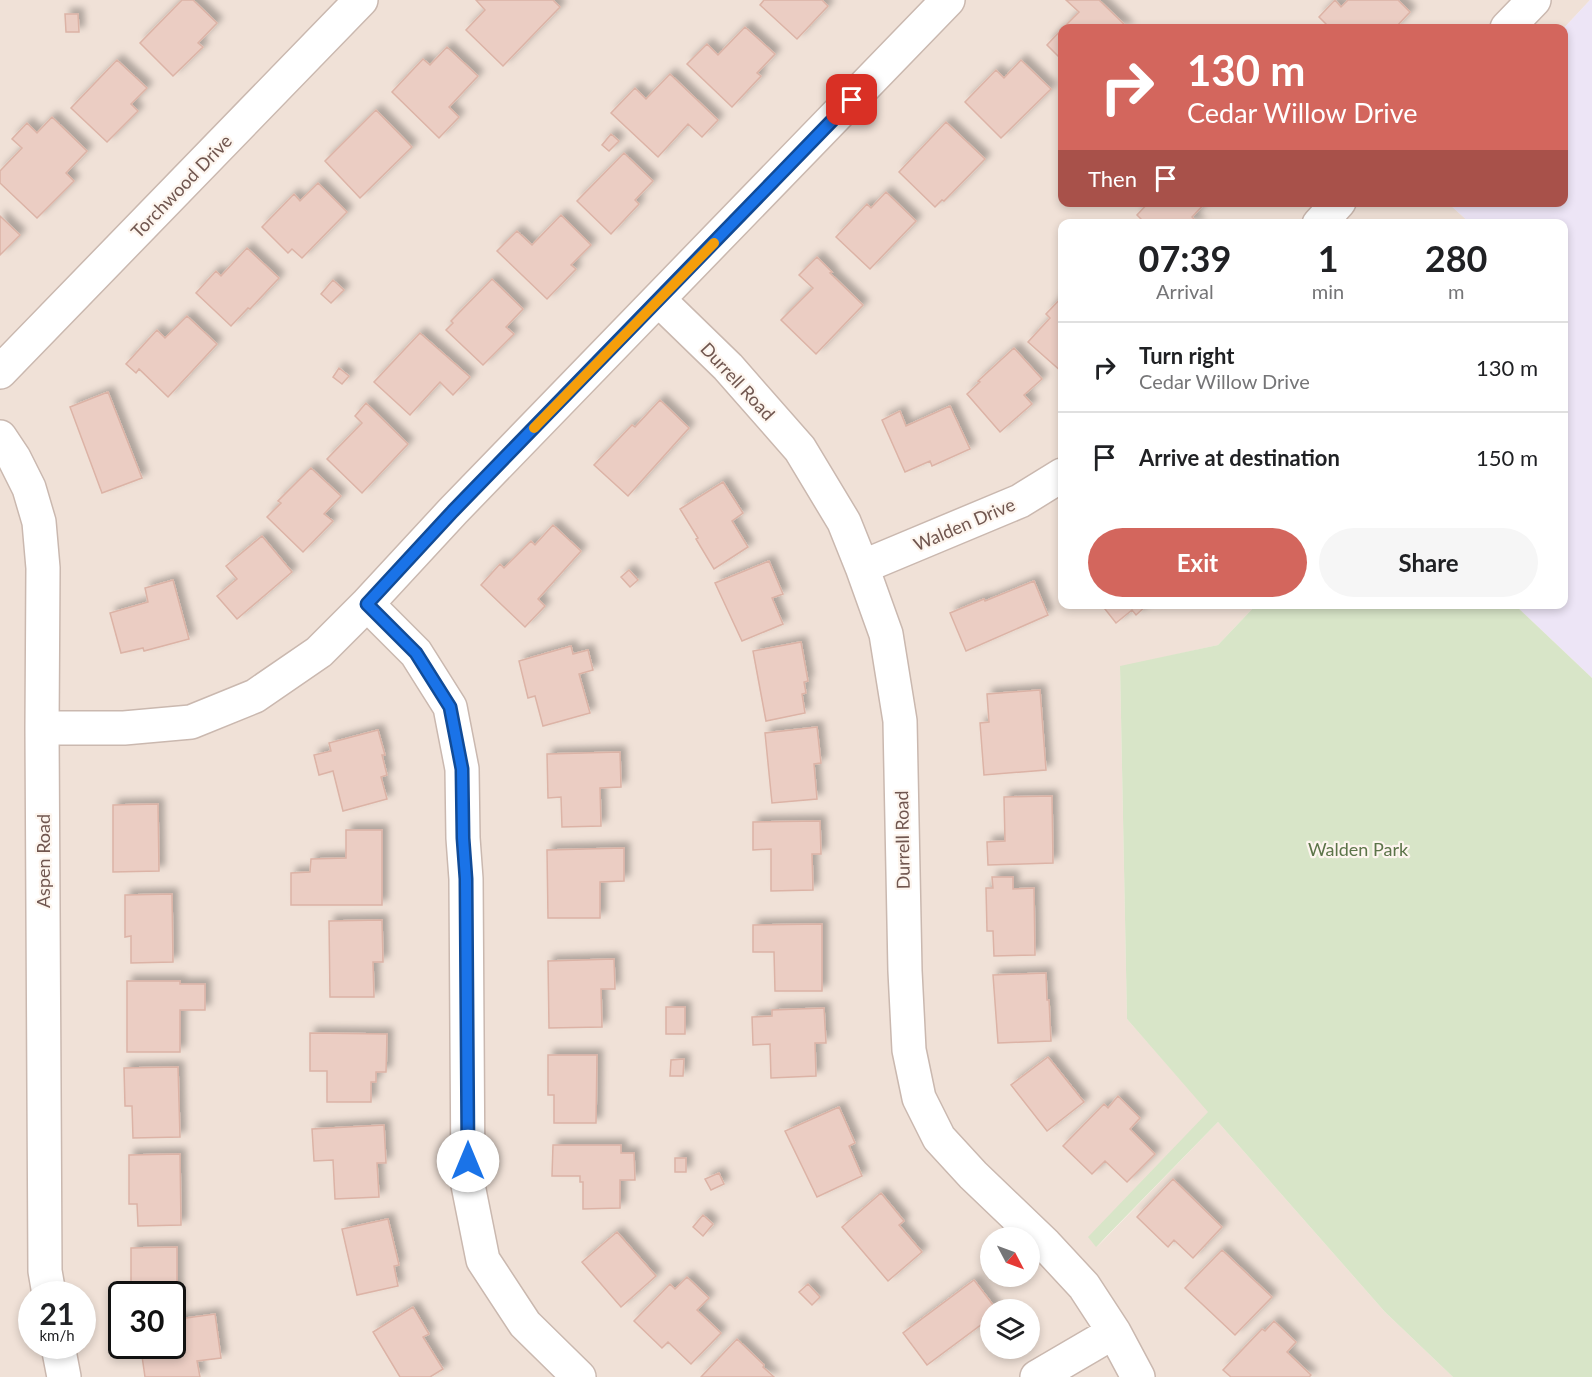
<!DOCTYPE html>
<html lang="en">
<head>
<meta charset="utf-8">
<style>
	:root { --surface:#fff; --page:#f6f6f6; --text:#202124; --muted:#757577; --line:#e0e0e0; --accent:#d3665d }
	body { margin:0; font-family:Lato,sans-serif; background:var(--page); color:var(--text); height:100vh; display:flex; flex-direction:column; font-size:22px; white-space:nowrap }
	* { box-sizing:border-box; margin:0 }
	p { font-size:20px; color:var(--muted) }
	.icon { flex:none; width:33px; height:33px; fill:none; stroke:currentColor; stroke-width:2; stroke-linecap:round; stroke-linejoin:round }
	.map { position:relative; flex:1; overflow:hidden }
	.details { position:absolute; left:1058px; top:219px; width:510px; height:390px; display:flex; flex-direction:column; background:var(--surface); border-radius:12px; box-shadow:0 3px 9px #0003 }
	.details>* { flex:none }
	.guide { position:absolute; left:1058px; top:24px; width:510px; height:183px; border-radius:12px; box-shadow:0 3px 9px #0003; background:#d3665d; color:#fff; overflow:hidden }
	.needle { width:39px; rotate:131deg }
	.tools { position:absolute; left:980px; top:1227px; display:grid; gap:12px }
	.tools a { display:grid; place-items:center; width:60px; height:60px; border-radius:50%; background:var(--surface); box-shadow:0 3px 9px #0003; font-size:30px }
	.speed { position:absolute; left:18px; top:1281px; display:flex; gap:12px; font-size:30px; font-weight:700; text-align:center }
	.speed>* { display:grid; place-content:center; width:78px; height:78px; border-radius:50%; background:var(--surface); box-shadow:0 3px 9px #0003; line-height:1 }
	.speed small { font-size:15px; font-weight:400 }
	.speed .limit { border:3px solid #111; border-radius:9px; background:#fff; color:#111 }
	.pin { position:absolute; display:grid; place-items:center; width:51px; height:51px; color:#fff; margin:-26px; border-radius:12px; box-shadow:0 3px 9px #0006 }
	.me { position:absolute; width:66px; margin:-33px; rotate:0deg; stroke-linejoin:round; filter:drop-shadow(0 0 4px #0008) }
	.turn { display:flex; align-items:center; gap:21px; height:126px; padding:0 30px; font-size:27px }
	.turn .icon { width:78px; height:78px; stroke-width:2.5 }
	.turn b { display:block; font-size:42px; line-height:51px }
	.then { display:flex; align-items:center; height:57px; padding:0 30px; background:#0003; gap:12px; font-size:22px }
	.eta { display:flex; justify-content:space-evenly; align-items:center; height:102px; text-align:center }
	.eta b { font-size:36px; font-weight:700; line-height:42px }
	.action { display:flex; gap:12px; margin-top:auto; padding:12px 30px }
	.action a { flex:1; height:69px; border-radius:36px; background:var(--accent); color:#fff; font-size:24px; font-weight:700; line-height:69px; text-align:center }
	.action a+a { background:var(--page); color:var(--text) }
	ul { padding:0; list-style:none }
	li { display:flex; align-items:center; gap:18px; height:90px; padding:0 30px; border-top:2px solid var(--line) }
	li div { flex:1 }
	li b { display:block; font-size:22px }
	li em { font-style:normal }
	.map>svg:first-child { display:block }
	.residential { fill:#f0e1d7; fill-rule:evenodd }
	.education { fill:#ede5f6 }
	.green { fill:#d8e5c8 }
	.building { fill:#ebcdc3; stroke:#dcb3a6; stroke-width:1.5; filter:url(#shadow) }
	.lines { fill:none; stroke-linecap:round; stroke-linejoin:round }
	.minor-casing { stroke:#cab8af; stroke-width:36 }
	.minor { stroke:#fff; stroke-width:33 }
	.route-casing { stroke:#114b97; stroke-width:15 }
	.route { stroke:#1a73e8; stroke-width:10 }
	.slow { stroke:#f59e0b; stroke-width:10 }
	.labels { text-anchor:middle; dominant-baseline:central; stroke-width:4.5; stroke-linejoin:round; paint-order:stroke }
	.street-label { font-size:18px; fill:#70564f; stroke:#fdf5ee }
	.park-label { font-size:18px; fill:#5c7449; stroke:#fdf5ee }
</style>
</head>
<body>
<div class="map">
<svg width="1592" height="1377" viewBox="0 0 1592 1377">
	<defs>
		<filter id="shadow"><feDropShadow dx="5.5" dy="-5.5" stdDeviation="3" flood-color="#0004"/></filter>
	</defs>
	<rect width="100%" height="100%" fill="#faf0e8"/>
	<path class="residential" d="M0 0H1590L1563 29 1062 28V202L1448 203 1470 223 1062 224V604L1256 605 1218 645 1120 667 1127 1019 1209 1112 1097 1247 1218 1122 1385 1312 1453 1377H0ZM990 1238H1029V1276H990ZM32 1294H82V1346H32ZM122 1294H172V1346H122ZM990 1310H1029V1348H990Z"/>
	<path class="education" d="M1590 0H1592V678L1515 605 1563 604V224L1470 223 1448 203 1563 202V29Z"/>
	<path class="green" d="M1256 605H1515L1592 678V1377H1453L1385 1312 1218 1122 1096 1247 1088 1237 1208 1112 1127 1019 1120 666 1218 645Z"/>
	<path class="building" d="M182 0H193L217 23 198 43 203 47 173 76 140 43Z
		M476 0H553L560 7 503 66 466 30 485 10Z
		M764 0H822L828 6 797 39 760 5Z
		M1066 0H1099L1128 28H1063L1079 12Z
		M1335 0 1341 7 1348 0H1398L1410 12 1395 28H1330L1319 17Z
		M65 14H78L79 32H66Z
		M745 27 775 54 757 73 761 76 732 107 687 64 707 44 718 55Z
		M1062 29V60L1047 45Z
		M447 47 478 76 449 107 459 117 439 138 392 92 423 59 430 65Z
		M117 60 147 88 131 104 138 111 107 142 71 108Z
		M1021 60 1051 89 1001 138 965 102 996 70 1004 78Z
		M670 74 718 120 702 137 688 124 658 157 611 113 635 88 646 99Z
		M376 110 412 147 360 198 325 161Z
		M52 117 87 151 66 173 74 181 37 218 0 183V171L22 148 12 139 27 123 37 133Z
		M946 122 985 159 944 201 942 200 935 207 899 172Z
		M611 134 619 141 609 151 602 145Z
		M624 153 653 181 635 200 639 204 611 234 577 201Z
		M318 183 347 212 302 258 292 249 288 253 262 227 294 194 300 201Z
		M886 192 916 221 870 269 836 237 867 204 871 208Z
		M1149 202H1206L1192 217 1199 224H1146L1137 215Z
		M561 215 591 245 571 265 576 269 547 299 497 251 517 231 532 245Z
		M0 216 20 235 0 255Z
		M247 248 279 278 250 309 248 308 231 326 196 293 216 271 221 276Z
		M817 257 832 272 830 273 863 305 816 354 781 320 813 288 799 275Z
		M492 279 523 309 506 327 514 334 483 365 446 330 453 323 451 321Z
		M333 280 344 290 331 303 321 294Z
		M1062 297V372L1028 342 1050 318 1046 314Z
		M187 316 217 344 168 397 139 369 136 373 126 364 157 330 165 338Z
		M420 333 470 377 453 395 440 382 410 415 374 382Z
		M1014 348 1042 379 1024 395 1032 404 1000 432 967 394 980 382 978 381Z
		M339 368 349 376 342 384 333 377Z
		M108 392 142 478 102 493 70 407Z
		M660 400 689 428 628 496 594 465 632 425 635 427Z
		M366 403 408 444 362 493 327 459 362 423 355 416Z
		M950 406 970 449 932 466 930 461 905 472 882 420 900 411 906 426Z
		M311 468 341 496 324 514 333 521 303 552 267 517 281 503 278 501Z
		M723 482 743 513 732 521 748 547 714 569 696 539 698 538 680 509Z
		M553 525 581 551 538 599 545 606 525 627 481 585 500 564 504 568 531 541 535 545Z
		M262 536 292 572 237 619 217 596 237 579 226 566Z
		M769 561 783 594 772 598 783 624 742 641 715 583Z
		M629 570 638 580 630 587 621 577Z
		M173 580 189 639 144 651 143 648 121 653 110 613 148 602 145 588Z
		M1034 581 1048 615 966 651 950 613 984 599 985 601Z
		M1101 604H1148L1136 615 1132 610 1116 623Z
		M801 642 808 681 804 682 806 693 802 694 805 713 766 721 753 651Z
		M571 646 573 654 588 650 593 670 579 674 590 713 543 726 535 696 528 698 519 661Z
		M1040 690 1046 770 984 775 980 723 989 722 987 694Z
		M817 727 821 763 814 764 817 799 772 803 765 733Z
		M378 730 385 755H382L387 775 381 777 387 799 343 811 333 771 319 775 314 755 331 751 329 743Z
		M620 752 621 787 600 788 601 826 562 827 561 797 548 798 547 754Z
		M1052 796 1053 863 988 865 987 842 1005 841 1004 797Z
		M158 804 159 871 113 872V805Z
		M820 821 821 854H812L813 890 771 891V849L753 850V822Z
		M346 830H382V905H291V873L310 872 311 859 346 858Z
		M624 848V881L600 882V918H548L547 850Z
		M992 877H1013V889L1034 888 1035 955 994 956 993 931H987L986 888H993Z
		M172 894 173 962 131 963V936L125 937V895Z
		M382 920 383 962H373L374 997H330L329 921Z
		M822 924V991H775L774 952H753V925Z
		M614 959 615 989H601L602 1027 549 1028 548 961Z
		M1046 973 1047 1000H1049L1051 1041 998 1043 993 975Z
		M127 981H180V984H205V1010H180V1052H127Z
		M666 1007H685V1034H666Z
		M824 1008 826 1043H815L816 1076 771 1078 770 1044 753 1045 752 1017 772 1016V1010Z
		M310 1033 387 1034 386 1072H376V1082H371V1102H327V1071H310Z
		M548 1055H597L596 1123H554V1095H548Z
		M1048 1057 1084 1102 1047 1131 1011 1085Z
		M684 1059 683 1076H670L671 1060Z
		M178 1067 180 1137 133 1138 132 1106H125L124 1068Z
		M1118 1096 1140 1118 1130 1129 1155 1154 1127 1182 1105 1161 1092 1174 1063 1146 1104 1104 1108 1108Z
		M839 1107 855 1143 849 1146 862 1176 817 1197 785 1131Z
		M384 1125 386 1163H377L379 1197 335 1199 333 1160 314 1161 312 1129Z
		M553 1145H621V1153H634L635 1180H620V1208L583 1209V1182H580V1176H552Z
		M180 1154 181 1225 138 1226 137 1204H129V1155Z
		M675 1158H686V1172H675Z
		M719 1173 724 1184 711 1190 705 1179Z
		M1173 1179 1222 1227 1193 1258 1174 1240 1168 1247 1137 1217Z
		M881 1193 904 1221 899 1225 922 1252 888 1281 842 1227Z
		M703 1215 713 1224 703 1236 693 1227Z
		M388 1219 399 1265 394 1266 398 1286 357 1295 342 1229Z
		M617 1232 656 1276 621 1307 582 1262Z
		M177 1247V1306H172V1294H131V1248Z
		M1222 1250 1272 1297 1235 1335 1185 1288Z
		M687 1277 709 1298 697 1310 721 1333 691 1364 668 1342 662 1348 634 1321 670 1284 675 1289Z
		M974 1280 997 1310H990V1318L927 1365 903 1333Z
		M808 1284 820 1297 812 1305 799 1292Z
		M413 1307 429 1334 423 1337 443 1369 430 1377H400L373 1332Z
		M215 1314 221 1358 197 1361 200 1377H145L142 1356 154 1354 153 1346H172V1320Z
		M1274 1321 1296 1342 1287 1352 1311 1375 1309 1377H1231L1223 1370 1262 1329 1265 1331Z
		M737 1339 764 1365 763 1367 774 1377H701Z"/>
	<g class="lines">
		<g class="minor-casing">
			<path id="minor" d="M1507 28 1534 0
				M1319 224 1339 202
				M659 300 728 367 800 449 844 522 862 567 886 634 900 721 905 971 909 1050 919 1098 939 1138 973 1175 1045 1244 1084 1286 1114 1332 1138 1377
				M0 372 361 0
				M0 437 14 458 29 488 39 522 43 568 42 728 45 1271 49 1294
				M862 567 1020 501 1062 475
				M367 604 416 653 450 707 462 769 463 838 466 879 468 1185 483 1260 525 1324 579 1377
				M42 728H124L191 722 255 696 319 652 367 604 453 511 948 0
				M58 1346 64 1377
				M1037 1377 1114 1332"/>
		</g>
		<use href="#minor" class="minor"/>
	</g>
	<g class="lines">
		<g class="route-casing">
			<path id="route" d="M468 1161 466 879 463 838 462 769 450 707 416 653 367 604 453 511 852 100"/>
		</g>
		<use href="#route" class="route"/>
		<path class="slow" d="M534 428 714 243"/>
	</g>
	<g class="labels">
		<g class="street-label">
			<text transform="translate(181 186) rotate(-46)">Torchwood Drive</text>
			<text transform="translate(738 381) rotate(47)">Durrell Road</text>
			<text transform="translate(964 524) rotate(-23)">Walden Drive</text>
			<text transform="translate(902 840) rotate(-91)">Durrell Road</text>
			<text transform="translate(43 861) rotate(-90)">Aspen Road</text>
		</g>
		<g class="park-label">
			<text x="1358" y="849">Walden Park</text>
		</g>
	</g>
</svg>
<div class="tools">
<a><svg class="needle" viewBox="-14 -14 28 28"><path d="M0-13l5 13h-10z" fill="#e53935"/><path d="M0 13l5-13h-10z" fill="#757577"/></svg></a>
<a><svg class="icon" aria-label="layers" viewBox="0 0 24 24"><path d="M12 4l9 5-9 5-9-5zM3 14l9 5 9-5"/></svg></a>
</div>
<div class="speed"><div>21<small>km/h</small></div><div class="limit">30</div></div>
<div class="pin" style="left:852px;top:100px;background:#d93025"><svg class="icon" aria-label="arrive" viewBox="0 0 24 24"><path d="M6 21V4h12l-3 4 3 4H6"/></svg></div>
<svg class="me" style="left:468px;top:1161px" viewBox="-20 -20 40 40"><circle r="19" fill="#fff"/><path d="M0-13L10 11 0 6-10 11z" fill="#1a73e8"/></svg>
<div class="guide">
<div class="turn"><svg class="icon" aria-label="right" viewBox="0 0 24 24"><path d="M7 20v-9h11M14 6l5 5-5 5"/></svg><div><b>130 m</b>Cedar Willow Drive</div></div>
<div class="then">Then<svg class="icon" aria-label="arrive" viewBox="0 0 24 24"><path d="M6 21V4h12l-3 4 3 4H6"/></svg></div>
</div>
<section class="details">
<div class="eta">
<div><b>07:39</b><p>Arrival</p></div>
<div><b>1</b><p>min</p></div>
<div><b>280</b><p>m</p></div>
</div>
<ul>
<li><svg class="icon" aria-label="right" viewBox="0 0 24 24"><path d="M7 20v-9h11M14 6l5 5-5 5"/></svg><div><b>Turn right</b><p>Cedar Willow Drive</p></div><em>130 m</em></li>
<li><svg class="icon" aria-label="arrive" viewBox="0 0 24 24"><path d="M6 21V4h12l-3 4 3 4H6"/></svg><div><b>Arrive at destination</b></div><em>150 m</em></li>
</ul>
<div class="action"><a>Exit</a><a>Share</a></div>
</section>
</div>
</body>
</html>
